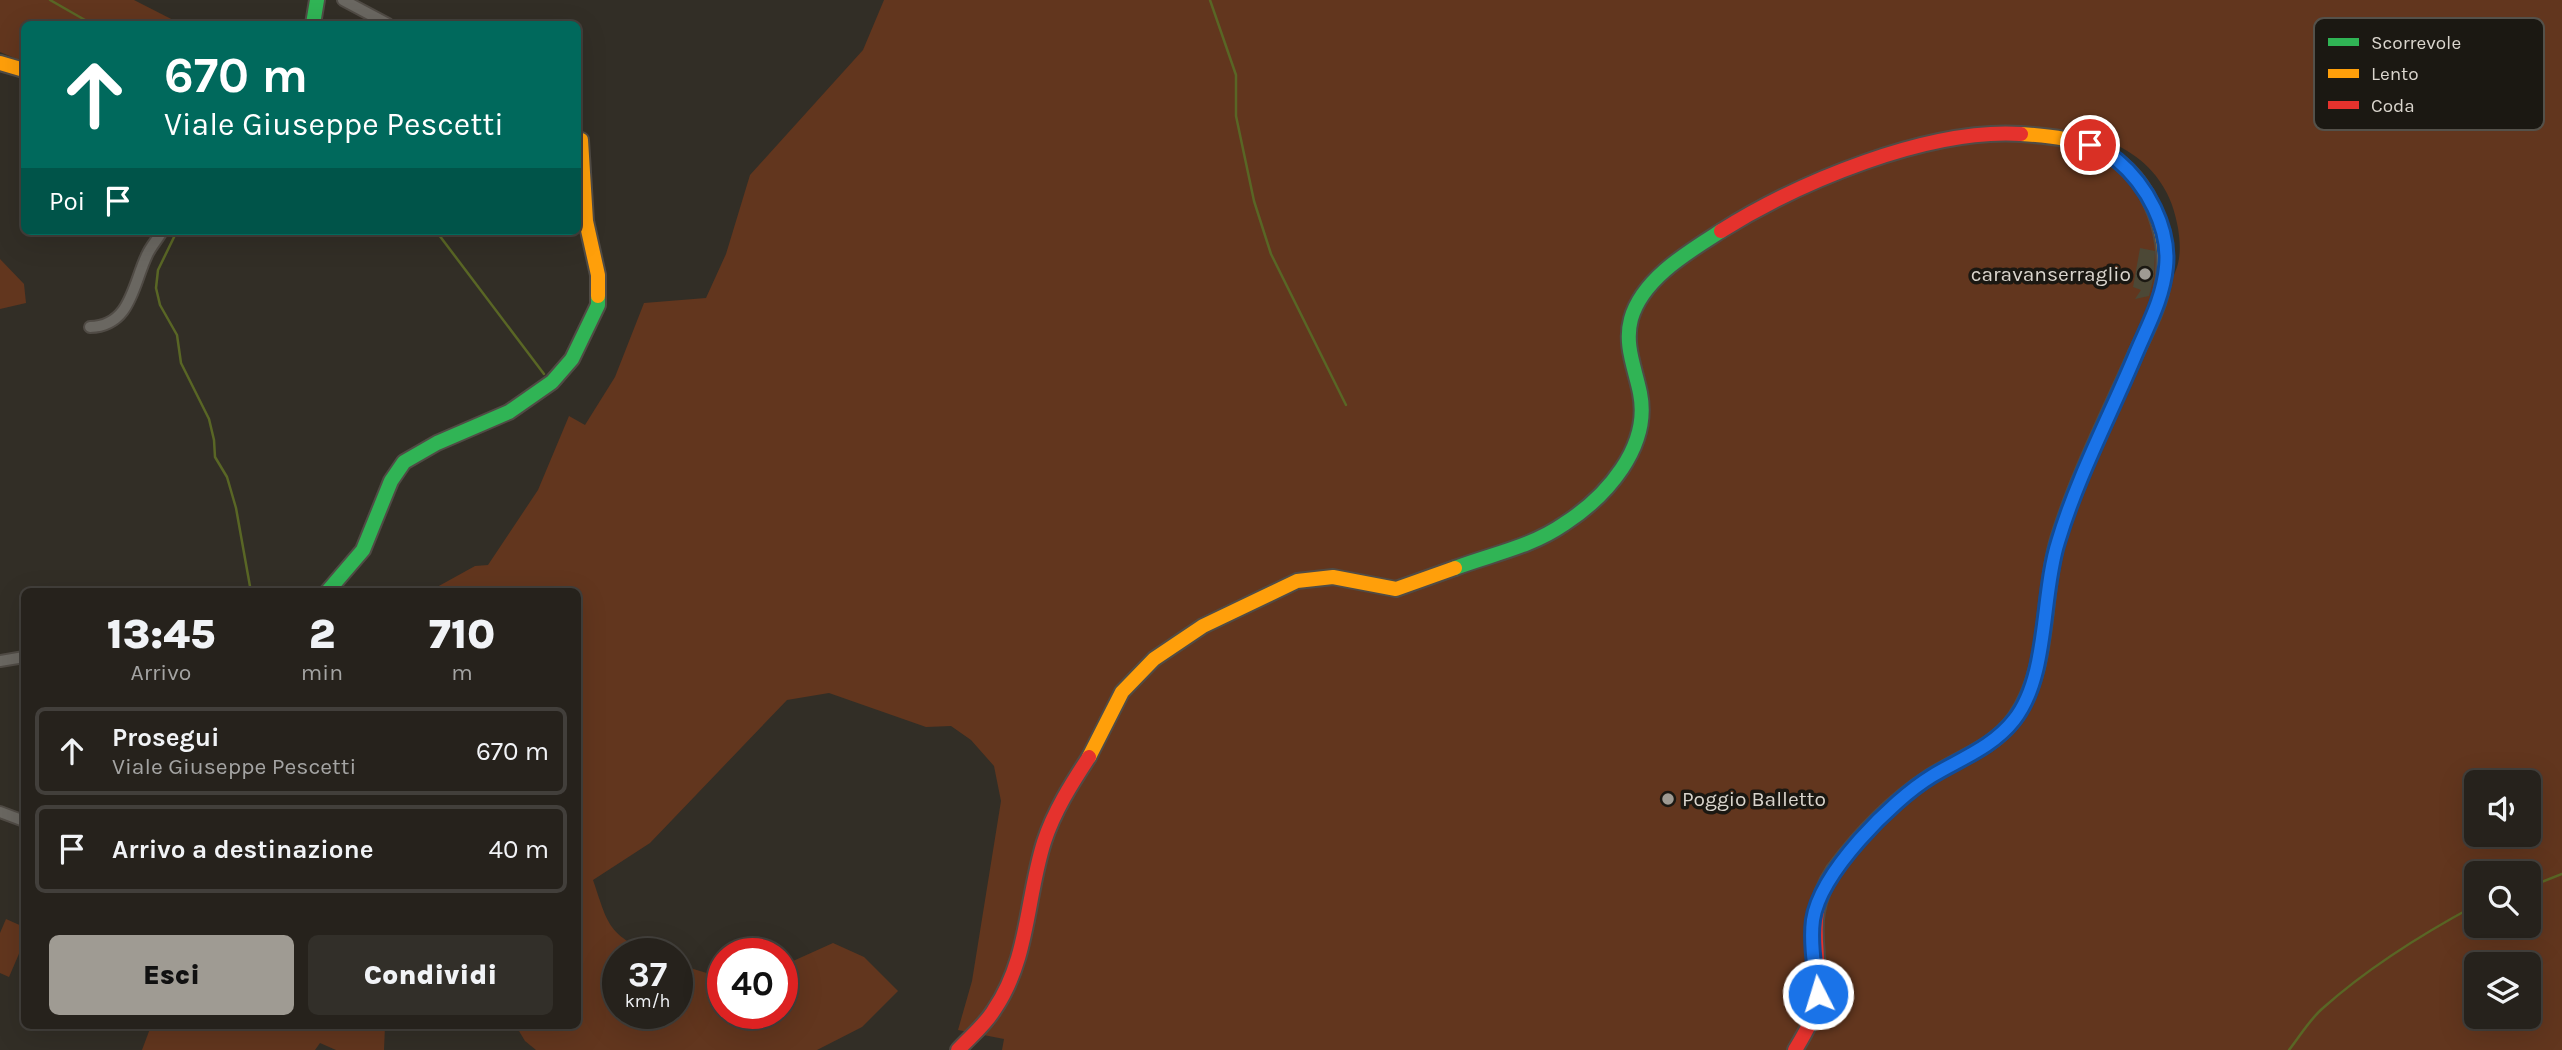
<!DOCTYPE html>
<html lang="it">
<head>
<meta charset="utf-8">
<style>
	:root { --surface:#26221c; --page:#322f29; --text:#f1f3f6; --muted:#a4a4a3; --line:#423f3b; --accent:#9f9b93 }
	body { margin:0; font-family:Karla,sans-serif; background:var(--page); color:var(--text); height:100vh; display:flex; flex-direction:column; font-size:26px; white-space:nowrap }
	* { box-sizing:border-box; margin:0 }
	p { font-size:23px; color:var(--muted) }
	.icon { flex:none; width:38px; height:38px; fill:none; stroke:currentColor; stroke-width:2; stroke-linecap:round; stroke-linejoin:round }
	.map { position:relative; flex:1; overflow:hidden }
	.panel { position:absolute; left:21px; top:588px; width:560px; height:441px; display:flex; flex-direction:column; background:var(--surface); border-radius:10px; box-shadow:0 7px 28px #0002,0 0 0 2px var(--line) }
	.panel>* { flex:none }
	.banner { position:absolute; left:21px; top:21px; width:560px; height:214px; border-radius:10px; box-shadow:0 7px 28px #0002,0 0 0 2px var(--line); background:#00695c; color:#fff; overflow:hidden }
	.tools { position:absolute; left:2464px; top:770px; display:grid; gap:14px }
	.tools a { display:grid; place-items:center; width:77px; height:77px; border-radius:10px; background:var(--surface); box-shadow:0 7px 28px #0002,0 0 0 2px var(--line); font-size:35px }
	.speed { position:absolute; left:602px; top:938px; display:flex; gap:14px; font-size:35px; font-weight:700; text-align:center }
	.speed>* { display:grid; place-content:center; width:91px; height:91px; border-radius:50%; background:var(--surface); box-shadow:0 7px 28px #0002,0 0 0 2px var(--line); line-height:1 }
	.speed small { font-size:18px; font-weight:400 }
	.speed .limit { border:10px solid #d22; background:#fff; color:#111 }
	.pin { position:absolute; display:grid; place-items:center; width:60px; height:60px; color:#fff; margin:-30px; border:4px solid #fff; border-radius:50%; box-shadow:0 2px 7px #0007 }
	.me { position:absolute; width:77px; margin:-38px; rotate:355deg; stroke-linejoin:round; filter:drop-shadow(0 0 5px #0008) }
	.turn { display:flex; align-items:center; gap:24px; height:147px; padding:0 28px; font-size:32px }
	.turn .icon { width:91px; height:91px; stroke-width:2.5 }
	.turn b { display:block; font-size:49px; line-height:60px }
	.then { display:flex; align-items:center; height:66px; padding:0 28px; background:#0003; gap:14px; font-size:26px }
	.eta { display:flex; justify-content:space-evenly; align-items:center; height:119px; text-align:center }
	.eta b { font-size:42px; font-weight:800; line-height:49px }
	.action { display:flex; gap:14px; margin-top:auto; padding:14px 28px }
	.action a { flex:1; height:80px; border-radius:10px; background:var(--accent); color:#111; font-size:28px; font-weight:800; line-height:80px; text-align:center }
	.action a+a { background:var(--page); color:var(--text) }
	ul { padding:0; list-style:none }
	li { display:flex; align-items:center; gap:21px; height:88px; margin:0 14px 10px; padding:0 14px; border:4px solid var(--line); border-radius:10px }
	li div { flex:1 }
	li b { display:block; font-size:26px }
	li em { font-style:normal }
	.map>svg:first-child { display:block }
	.green { fill:#62361e; fill-rule:evenodd }
	.lines { fill:none; stroke-linecap:round; stroke-linejoin:round }
	.stream { stroke:#596625; stroke-width:2.5 }
	.building { fill:#4c4836 }
	.street-casing { stroke:#504b45; stroke-width:14 }
	.fast-casing { stroke:#504b45; stroke-width:18 }
	.slow-casing { stroke:#504b45; stroke-width:18 }
	.jam-casing { stroke:#504b45; stroke-width:18 }
	.street { stroke:#6a6761; stroke-width:10 }
	.fast { stroke:#30b455; stroke-width:14 }
	.slow { stroke:#ff9f0a; stroke-width:14 }
	.jam { stroke:#e5322d; stroke-width:14 }
	.route-casing { stroke:#114b97; stroke-width:18 }
	.route { stroke:#1a73e8; stroke-width:12 }
	.poi-dot { fill:#9f9b93; stroke:#1b1812; stroke-width:2.5 }
	.labels { text-anchor:middle; dominant-baseline:central; stroke-width:7; stroke-linejoin:round; paint-order:stroke }
	.poi-label { font-size:21px; fill:#dad5cd; stroke:#1b1812; text-anchor:end }
	.key { fill:#1b1812; stroke:#54514a; stroke-width:2 }
	.key-label { font-size:19px; fill:#dad5cd }
</style>
</head>
<body>
<div class="map">
<svg width="2562" height="1050" viewBox="0 0 2562 1050">
	<rect width="100%" height="100%" fill="#322e26"/>
	<path class="green" d="M0 0H134L181 24H24V62L0 52Z
		M884 0H2562V1050H1002L1004 1039 958 1030 972 981 1001 801 994 766 971 740 951 726 926 727 829 693 787 700 650 843 593 880C608 924 607 933 651 954H618V1013H677V964L723 978V1013H782V966L833 943 864 957 898 991 862 1027 817 1050H536L525 1041 516 1026H578V592H428L475 566 488 565 538 490 569 416 585 425 615 377 644 303 706 298 726 254 750 175 863 50ZM2044 130C2107 129 2168 160 2178 228 2182 254 2180 271 2163 292 2158 249 2151 192 2111 165 2088 150 2066 147 2044 130ZM2476 782H2529V835H2476ZM2476 873H2529V926H2476ZM2476 964H2529V1017H2476Z
		M0 259 24 284 26 303 0 309Z
		M6 919 24 927V942L9 977 0 973V933Z
		M151 1026H385L384 1050H336L320 1043 315 1050H142Z"/>
	<g class="lines">
		<path class="stream" d="M50 0 92 24
			M1210 0 1236 75V116L1254 201 1271 254 1346 405
			M177 231 158 270 156 288 160 305 177 335 181 363 209 419 214 440 215 457 227 477 236 508 251 592
			M436 231 544 374
			M2529 887 2562 874
			M2289 1050C2300 1036 2310 1019 2323 1008 2369 967 2422 934 2476 905"/>
	</g>
	<path class="building" d="M2140 248 2155 251 2154 276 2149 296 2135 299 2141 290 2133 287Z"/>
	<g class="lines">
		<g class="street-casing">
			<path id="street" d="M343 0 388 24
				M90 327C131 326 133 284 147 255 151 246 158 239 162 231
				M0 661 24 657
				M0 812 24 821"/>
		</g>
		<g class="fast-casing">
			<path id="fast" d="M313 24 317 0
				M1455 568C1492 554 1531 547 1564 524 1606 497 1651 447 1640 393 1635 368 1624 345 1631 319 1642 279 1688 252 1721 231
				M327 592 363 550 391 481 404 462 437 443 509 412 552 382 572 359 598 305V296
				M1834 870C1860 835 1892 802 1928 778 1958 758 1994 748 2015 718 2051 667 2041 596 2058 539 2078 475 2109 414 2136 353"/>
		</g>
		<g class="slow-casing">
			<path id="slow" d="M0 63 24 70
				M2021 134C2050 136 2080 139 2105 153 2153 179 2173 242 2161 293 2156 314 2145 334 2136 353
				M578 139 581 140 586 221 598 275V296
				M1089 757 1122 692 1154 659 1203 626 1297 581 1333 577 1396 589 1455 568"/>
		</g>
		<g class="jam-casing">
			<path id="jam" d="M1721 231C1799 182 1928 128 2021 134
				M958 1050C970 1037 985 1025 994 1010 1029 959 1026 899 1044 842 1054 811 1072 783 1089 757
				M1795 1050C1804 1035 1814 1019 1816 1001 1824 949 1801 921 1834 870"/>
		</g>
		<use href="#street" class="street"/>
		<use href="#fast" class="fast"/>
		<use href="#slow" class="slow"/>
		<use href="#jam" class="jam"/>
	</g>
	<g class="lines">
		<g class="route-casing">
			<path id="route" d="M1818 994C1815 971 1810 943 1813 920 1820 873 1891 801 1932 776 1960 759 1993 747 2014 720 2049 676 2041 595 2058 542 2077 478 2109 418 2135 356 2147 327 2163 299 2166 267 2170 228 2147 185 2117 160 2109 154 2099 150 2090 145"/>
		</g>
		<use href="#route" class="route"/>
	</g>
	<g class="poi-dot">
		<circle cx="2145" cy="274" r="7"/>
		<circle cx="1668" cy="799" r="7"/>
	</g>
	<g class="labels">
		<g class="poi-label">
			<text x="2131" y="274">caravanserraglio</text>
			<text x="1682" y="799" text-anchor="start">Poggio Balletto</text>
		</g>
	</g>
	<rect x="2314" y="18" width="230" height="112" rx="10" class="key"/>
	<rect x="2328" y="38" width="31" height="8" fill="#30b455"/>
	<rect x="2328" y="69" width="31" height="9" fill="#ff9f0a"/>
	<rect x="2328" y="101" width="31" height="8" fill="#e5322d"/>
	<g class="key-label">
		<text x="2371" y="49">Scorrevole</text>
		<text x="2371" y="80">Lento</text>
		<text x="2371" y="112">Coda</text>
	</g>
</svg>
<div class="tools">
<a><svg class="icon" aria-label="sound" viewBox="0 0 24 24"><path d="M4 9h4l5-4v14l-5-4H4zM17 9q2 3 0 6"/></svg></a>
<a><svg class="icon" aria-label="search" viewBox="0 0 24 24"><circle cx="10" cy="10" r="6"/><path d="M15 15l6 6"/></svg></a>
<a><svg class="icon" aria-label="layers" viewBox="0 0 24 24"><path d="M12 4l9 5-9 5-9-5zM3 14l9 5 9-5"/></svg></a>
</div>
<div class="speed"><div>37<small>km/h</small></div><div class="limit">40</div></div>
<div class="pin" style="left:2090px;top:145px;background:#d93025"><svg class="icon" aria-label="arrive" viewBox="0 0 24 24"><path d="M6 21V4h12l-3 4 3 4H6"/></svg></div>
<svg class="me" style="left:1818px;top:994px" viewBox="-20 -20 40 40"><circle r="17" fill="#1a73e8" stroke="#fff" stroke-width="3"/><path d="M0-11L8 9 0 5-8 9z" fill="#fff"/></svg>
<div class="banner">
<div class="turn"><svg class="icon" aria-label="ahead" viewBox="0 0 24 24"><path d="M12 20V5M6 11l6-6 6 6"/></svg><div><b>670 m</b>Viale Giuseppe Pescetti</div></div>
<div class="then">Poi<svg class="icon" aria-label="arrive" viewBox="0 0 24 24"><path d="M6 21V4h12l-3 4 3 4H6"/></svg></div>
</div>
<section class="panel">
<div class="eta">
<div><b>13:45</b><p>Arrivo</p></div>
<div><b>2</b><p>min</p></div>
<div><b>710</b><p>m</p></div>
</div>
<ul>
<li><svg class="icon" aria-label="ahead" viewBox="0 0 24 24"><path d="M12 20V5M6 11l6-6 6 6"/></svg><div><b>Prosegui</b><p>Viale Giuseppe Pescetti</p></div><em>670 m</em></li>
<li><svg class="icon" aria-label="arrive" viewBox="0 0 24 24"><path d="M6 21V4h12l-3 4 3 4H6"/></svg><div><b>Arrivo a destinazione</b></div><em>40 m</em></li>
</ul>
<div class="action"><a>Esci</a><a>Condividi</a></div>
</section>
</div>
</body>
</html>
